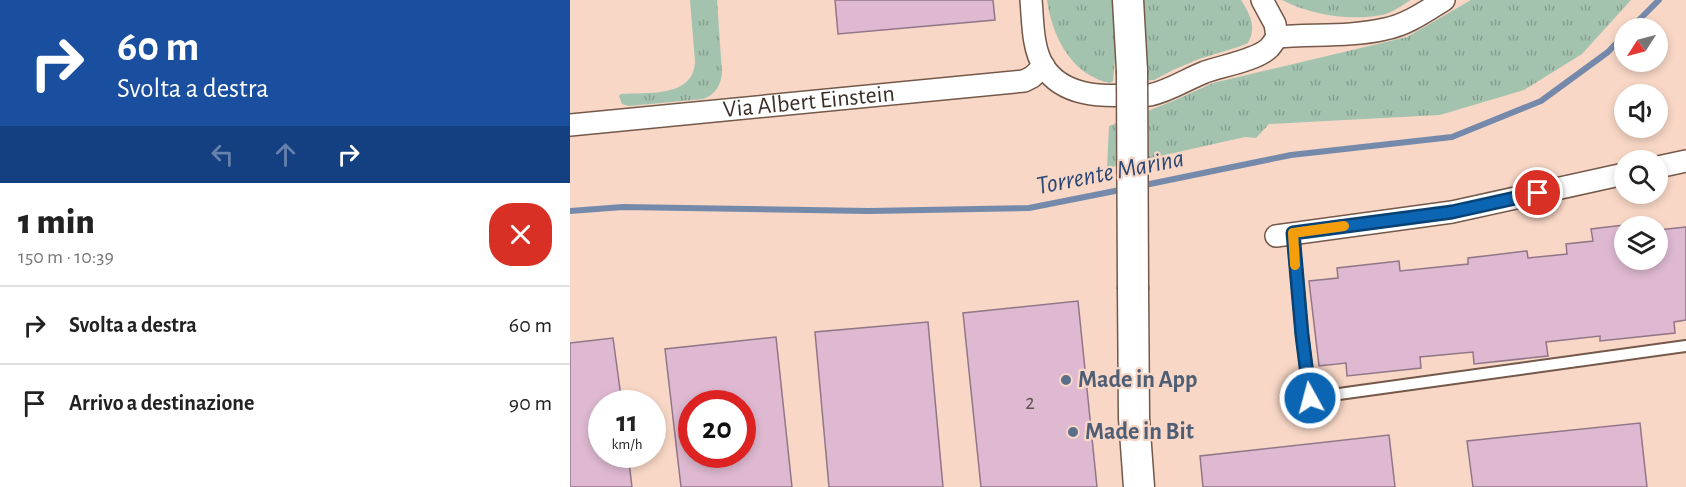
<!DOCTYPE html>
<html lang="it">
<head>
<meta charset="utf-8">
<style>
	:root { --surface:#fff; --page:#f6f6f6; --text:#222; --muted:#767676; --line:#e0e0e0 }
	body { margin:0; font-family:"Alegreya Sans",sans-serif; background:var(--page); color:var(--text); height:100vh; display:flex; flex-direction:column; font-size:22px; white-space:nowrap }
	* { box-sizing:border-box; margin:0 }
	p { font-size:20px; color:var(--muted) }
	.icon { flex:none; width:33px; height:33px; fill:none; stroke:currentColor; stroke-width:2; stroke-linecap:round; stroke-linejoin:round }
	.map { position:relative; flex:1; overflow:hidden }
	.panel { display:flex; flex-direction:column; background:var(--surface); width:570px }
	.panel>* { flex:none }
	.hud { background:#1a4fa0; color:#fff; overflow:hidden }
	.needle { width:39px; rotate:234deg }
	.controls { position:absolute; left:1044px; top:18px; display:grid; gap:12px }
	.controls a { display:grid; place-items:center; width:54px; height:54px; border-radius:50%; background:var(--surface); box-shadow:0 3px 9px #0003; font-size:30px }
	.speed { position:absolute; left:18px; top:390px; display:flex; gap:12px; font-size:30px; font-weight:700; text-align:center }
	.speed>* { display:grid; place-content:center; width:78px; height:78px; border-radius:50%; background:var(--surface); box-shadow:0 3px 9px #0003; line-height:1 }
	.speed small { font-size:15px; font-weight:400 }
	.speed .limit { border:9px solid #d22; background:#fff; color:#111 }
	.pin { position:absolute; display:grid; place-items:center; width:51px; height:51px; color:#fff; margin:-26px; border:3px solid #fff; border-radius:50%; box-shadow:0 2px 6px #0007 }
	.me { position:absolute; width:66px; margin:-33px; rotate:353deg; stroke-linejoin:round; filter:drop-shadow(0 0 4px #0008) }
	.turn { display:flex; align-items:center; gap:21px; height:126px; padding:0 18px; font-size:27px }
	.turn .icon { width:78px; height:78px; stroke-width:2.5 }
	.turn b { display:block; font-size:42px; line-height:51px }
	.lanes { display:flex; align-items:center; height:57px; padding:0 18px; background:#0003; justify-content:center; gap:30px; direction:ltr }
	.lanes .off { opacity:.35 }
	.round { display:grid; place-items:center; flex:none; width:63px; height:63px; border-radius:24px; background:var(--page) }
	.summary { display:flex; align-items:center; justify-content:space-between; height:102px; padding:0 18px }
	h1 { font-size:36px; font-weight:800; line-height:45px }
	ul { padding:0; list-style:none }
	li { display:flex; align-items:center; gap:18px; height:78px; padding:0 18px; border-top:2px solid var(--line) }
	li div { flex:1 }
	li b { display:block; font-size:22px }
	li em { font-style:normal }
	main { display:flex; flex:1; min-height:0 }
	.map>svg:first-child { display:block }
	.grass { fill:url(#grass-tufts) }
	.lines { fill:none; stroke-linecap:round; stroke-linejoin:round }
	.stream { stroke:#758aaa; stroke-width:6 }
	.building { fill:#deb9d1; stroke:#927688; stroke-width:1.5; fill-rule:evenodd }
	.lane-casing { stroke:#745849; stroke-width:14 }
	.street-casing { stroke:#745849; stroke-width:24 }
	.secondary-casing { stroke:#745849; stroke-width:33 }
	.lane { stroke:#fff; stroke-width:10 }
	.street { stroke:#fff; stroke-width:21 }
	.secondary { stroke:#fff; stroke-width:30 }
	.secondary-bridge-casing { stroke:#745849; stroke-width:33; stroke-linecap:butt }
	.secondary-bridge { stroke:#fff; stroke-width:30 }
	.route-casing { stroke:#084274; stroke-width:15 }
	.route { stroke:#0c65b3; stroke-width:10 }
	.slow { stroke:#f59e0b; stroke-width:10 }
	.service-dot { fill:#5c6f8a; stroke:#f8d7c6; stroke-width:2 }
	.labels { text-anchor:middle; dominant-baseline:central; stroke-width:4.5; stroke-linejoin:round; paint-order:stroke }
	.number-label { font-size:21px; fill:#645152 }
	.street-label { font-size:24px; fill:#3b2e27; stroke:#f8d7c6 }
	.service-label { font-size:24px; font-weight:bold; fill:#4e5e75; stroke:#f8d7c6; text-anchor:start }
	.water-label { font-size:26px; font-style:italic; fill:#2b4875; stroke:#f8d7c6 }
</style>
</head>
<body>
<main>
<section class="panel">
<div class="hud">
<div class="turn"><svg class="icon" aria-label="right" viewBox="0 0 24 24"><path d="M7 20v-9h11M14 6l5 5-5 5"/></svg><div><b>60 m</b>Svolta a destra</div></div>
<div class="lanes"><svg class="icon off" aria-label="left" viewBox="0 0 24 24"><path d="M17 20v-9H6M10 6l-5 5 5 5"/></svg><svg class="icon off" aria-label="ahead" viewBox="0 0 24 24"><path d="M12 20V5M6 11l6-6 6 6"/></svg><svg class="icon" aria-label="right" viewBox="0 0 24 24"><path d="M7 20v-9h11M14 6l5 5-5 5"/></svg></div>
</div>
<div class="summary"><div><h1>1 min</h1><p>150 m · 10:39</p></div><a class="round" style="background:#d93025;color:#fff"><svg class="icon" aria-label="close" viewBox="0 0 24 24"><path d="M6 6l12 12M18 6L6 18"/></svg></a></div>
<ul>
<li><svg class="icon" aria-label="right" viewBox="0 0 24 24"><path d="M7 20v-9h11M14 6l5 5-5 5"/></svg><div><b>Svolta a destra</b></div><em>60 m</em></li>
<li><svg class="icon" aria-label="arrive" viewBox="0 0 24 24"><path d="M6 21V4h12l-3 4 3 4H6"/></svg><div><b>Arrivo a destinazione</b></div><em>90 m</em></li>
</ul>
</section>
<div class="map">
<svg width="1116" height="487" viewBox="0 0 1116 487">
	<defs>
		<pattern id="grass-tufts" width="24" height="20" patternUnits="userSpaceOnUse" patternTransform="scale(1.5)"><rect width="24" height="20" fill="#a3c3af"/><path d="M3 7l-1-3M5 7V3M7 7l1-3M15 17l-1-3M17 17v-4M19 17l1-3" fill="none" stroke="#869f8e"/></pattern>
	</defs>
	<rect width="100%" height="100%" fill="#f8d7c6"/>
	<path class="grass" d="M120 0H147L152 73C151 85 145 95 133 99L59 106 52 104 49 96 51 94C78 92 123 98 125 62Z
		M477 0H544L545 60 543 81 540 83C501 75 482 36 477 0Z
		M571 0H671C680 14 687 27 678 43L671 46 629 59 603 70 584 80 574 81Z
		M712 0H841C832 5 822 13 812 15 779 21 741 15 712 0Z
		M901 0H1061L1012 54 954 90 870 115 699 124 686 138 675 137 537 168 539 126 603 101 643 83 837 37Z"/>
	<g class="lines">
		<path class="stream" d="M1061 28 1089 0
			M570 186 721 155 882 137 971 101 1038 52 1054 35
			M0 211 53 207 299 211 459 208 555 189"/>
	</g>
	<path class="building" d="M265 0H423L425 20 268 34Z
		M1054 225V260H1088V230L1116 227V320L1104 322 1105 333 1030 341V336L976 342 978 356 904 364 903 352 850 357 851 368 777 376 776 363 749 366 739 281 768 278 767 268 829 261 830 271 898 264V258L957 251 958 258 997 254 996 244 1023 241 1021 229Z
		M508 301 527 487H411L393 313Z
		M358 322 373 487H259L245 332Z
		M206 337 222 487H111L95 349ZM122 404H172V454H122Z
		M43 338 52 404H32V454H58L62 487H0V343Z
		M1070 423 1077 487H903L897 441Z
		M819 435 825 487H633L630 456Z"/>
	<g class="lines">
		<g class="lane-casing">
			<path id="lane" d="M723 233 732 335 740 398 1116 346"/>
		</g>
		<g class="street-casing">
			<g id="street">
				<path d="M461 0C463 21 462 48 474 67 493 96 531 97 562 95 568 95 574 96 580 95 599 91 617 79 635 72 652 66 687 60 699 48 702 45 705 40 707 37L705 24 692 0"/>
				<path d="M707 37C743 34 781 37 815 29 837 25 856 11 874 0"/>
				<path id="s1" d="M0 125 454 81 462 77 474 66"/>
				<path d="M1088 167 1116 161"/>
				<path d="M706 236 882 212 1054 174"/>
			</g>
		</g>
		<g class="secondary-casing">
			<path id="secondary" d="M558 0 562 71
				M563 289 564 418 569 487"/>
		</g>
		<use href="#lane" class="lane"/>
		<use href="#street" class="street"/>
		<use href="#secondary" class="secondary"/>
		<g class="secondary-bridge-casing">
			<path id="secondary-bridge" d="M562 71 563 289"/>
		</g>
		<use href="#secondary-bridge" class="secondary-bridge"/>
	</g>
	<g class="lines">
		<g class="route-casing">
			<path id="route" d="M740 398 732 335 723 233 882 212 968 193"/>
		</g>
		<use href="#route" class="route"/>
		<path class="slow" d="M725 265 723 233 774 226"/>
	</g>
	<g class="service-dot">
		<circle cx="496" cy="380" r="6"/>
		<circle cx="503" cy="432" r="6"/>
	</g>
	<g class="labels">
		<g class="number-label">
			<text x="460" y="402">2</text>
		</g>
		<g class="street-label">
			<text stroke="none"><textPath href="#s1" startOffset="240">Via Albert Einstein</textPath></text>
		</g>
		<g class="service-label">
			<text x="508" y="380">Made in App</text>
			<text x="515" y="432">Made in Bit</text>
		</g>
		<g class="water-label">
			<text transform="translate(540 172) rotate(-11)">Torrente Marina</text>
		</g>
	</g>
</svg>
<div class="controls">
<a><svg class="needle" viewBox="-14 -14 28 28"><path d="M0-13l5 13h-10z" fill="#e53935"/><path d="M0 13l5-13h-10z" fill="#767676"/></svg></a>
<a><svg class="icon" aria-label="sound" viewBox="0 0 24 24"><path d="M4 9h4l5-4v14l-5-4H4zM17 9q2 3 0 6"/></svg></a>
<a><svg class="icon" aria-label="search" viewBox="0 0 24 24"><circle cx="10" cy="10" r="6"/><path d="M15 15l6 6"/></svg></a>
<a><svg class="icon" aria-label="layers" viewBox="0 0 24 24"><path d="M12 4l9 5-9 5-9-5zM3 14l9 5 9-5"/></svg></a>
</div>
<div class="speed"><div>11<small>km/h</small></div><div class="limit">20</div></div>
<div class="pin" style="left:968px;top:193px;background:#d93025"><svg class="icon" aria-label="arrive" viewBox="0 0 24 24"><path d="M6 21V4h12l-3 4 3 4H6"/></svg></div>
<svg class="me" style="left:740px;top:398px" viewBox="-20 -20 40 40"><circle r="17" fill="#0c65b3" stroke="#fff" stroke-width="3"/><path d="M0-11L8 9 0 5-8 9z" fill="#fff"/></svg>
</div>
</main>
</body>
</html>
